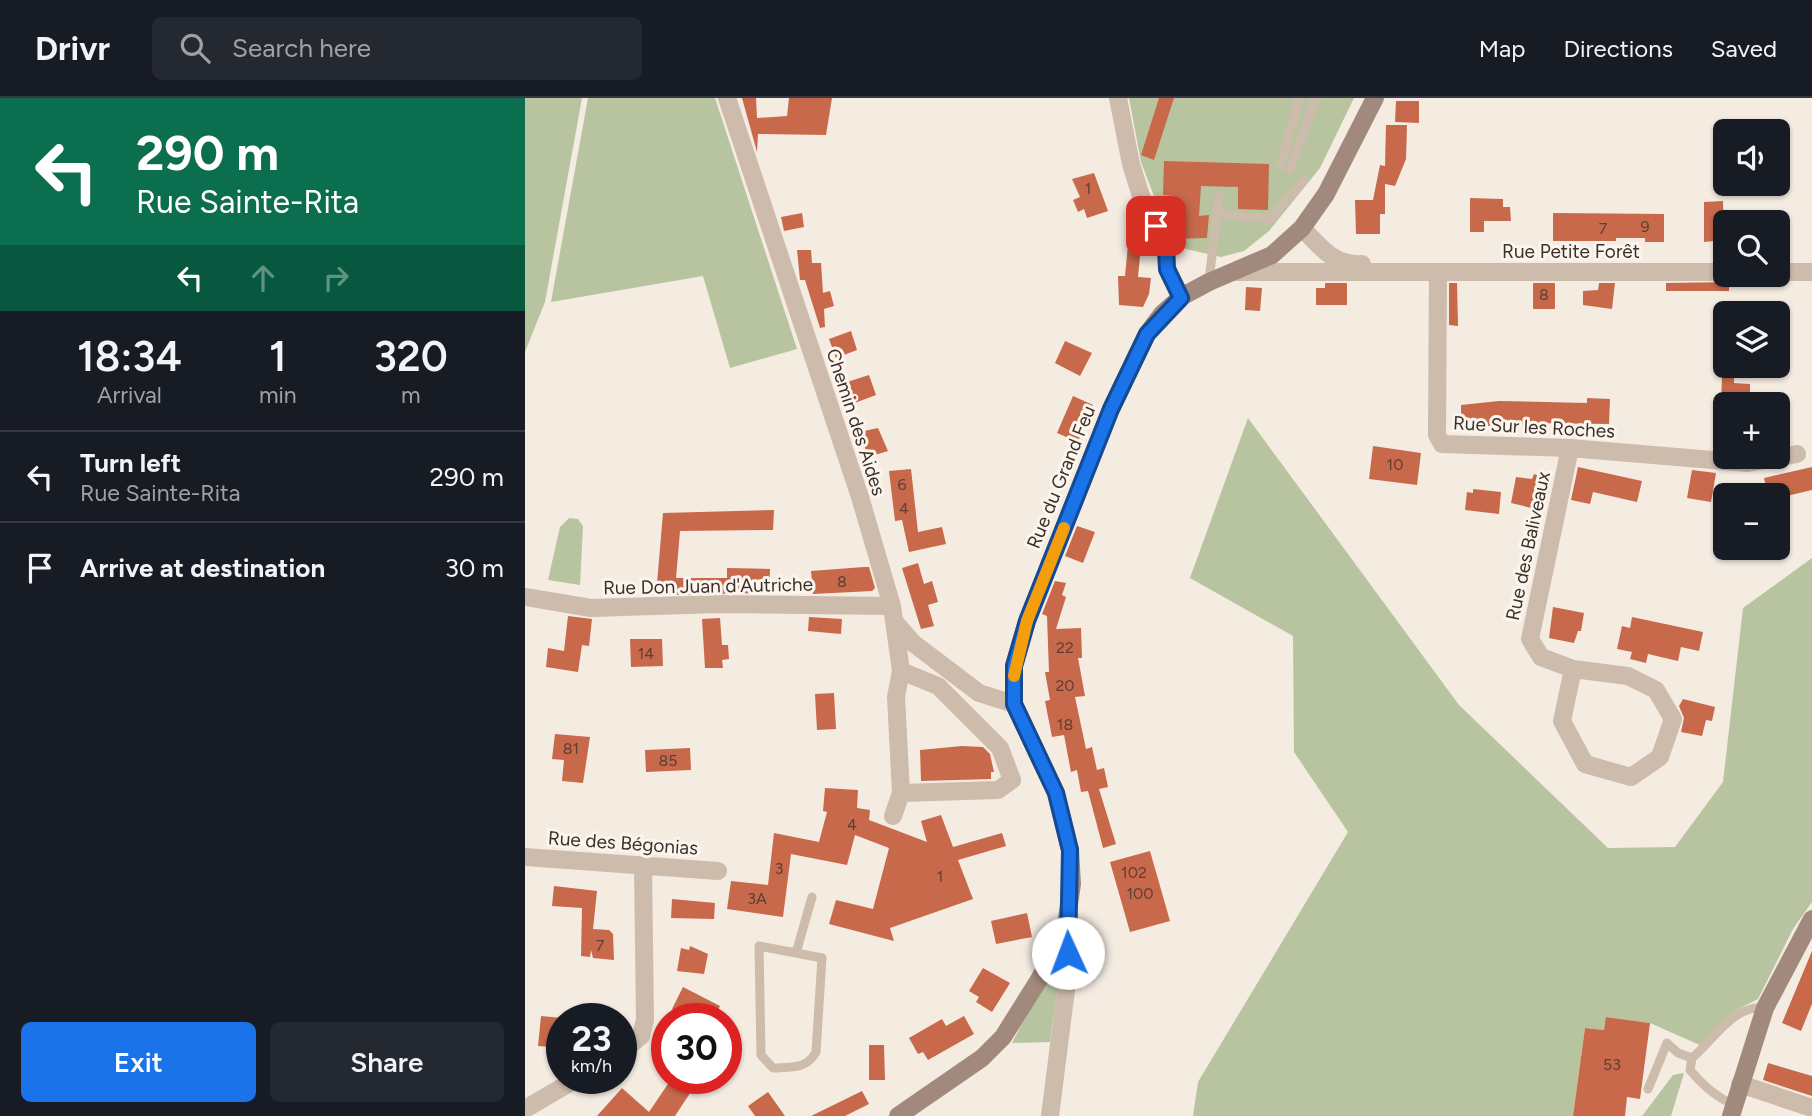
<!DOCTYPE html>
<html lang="en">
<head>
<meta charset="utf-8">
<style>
	:root { --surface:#171b24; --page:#242831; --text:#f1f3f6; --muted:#9ea1a6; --line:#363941; --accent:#1a73e8 }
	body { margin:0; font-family:Figtree,sans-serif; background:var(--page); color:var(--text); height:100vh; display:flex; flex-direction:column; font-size:26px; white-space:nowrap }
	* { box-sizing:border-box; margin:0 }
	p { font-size:23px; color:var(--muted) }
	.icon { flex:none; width:38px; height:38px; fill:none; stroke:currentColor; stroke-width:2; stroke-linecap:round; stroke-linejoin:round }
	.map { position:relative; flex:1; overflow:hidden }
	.side { display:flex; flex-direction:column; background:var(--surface); width:525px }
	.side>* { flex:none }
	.hud { background:#0b6e4f; color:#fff; overflow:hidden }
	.tools { position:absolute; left:1188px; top:21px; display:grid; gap:14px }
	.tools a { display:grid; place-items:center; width:77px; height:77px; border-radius:10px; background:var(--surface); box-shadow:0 2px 5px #0004; font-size:35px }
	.speed { position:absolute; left:21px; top:905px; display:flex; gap:14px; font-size:35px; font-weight:700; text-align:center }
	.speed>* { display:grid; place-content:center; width:91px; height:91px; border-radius:50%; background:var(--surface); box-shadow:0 2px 5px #0004; line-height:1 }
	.speed small { font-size:18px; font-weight:400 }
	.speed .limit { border:10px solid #d22; background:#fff; color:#111 }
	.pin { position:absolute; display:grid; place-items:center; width:60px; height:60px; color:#fff; margin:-30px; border-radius:14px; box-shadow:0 4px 10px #0006 }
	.me { position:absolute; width:77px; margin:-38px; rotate:358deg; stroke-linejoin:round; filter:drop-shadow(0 0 5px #0008) }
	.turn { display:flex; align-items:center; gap:24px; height:147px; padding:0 21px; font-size:32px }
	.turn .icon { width:91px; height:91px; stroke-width:2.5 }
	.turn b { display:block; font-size:49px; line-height:60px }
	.lanes { display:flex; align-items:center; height:66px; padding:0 21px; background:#0003; justify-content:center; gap:35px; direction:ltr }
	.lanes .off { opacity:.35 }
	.eta { display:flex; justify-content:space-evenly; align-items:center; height:119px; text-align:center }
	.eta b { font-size:42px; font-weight:600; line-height:49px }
	.cta { display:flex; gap:14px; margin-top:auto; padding:14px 21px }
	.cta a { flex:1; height:80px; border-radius:10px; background:var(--accent); color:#fff; font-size:28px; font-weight:600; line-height:80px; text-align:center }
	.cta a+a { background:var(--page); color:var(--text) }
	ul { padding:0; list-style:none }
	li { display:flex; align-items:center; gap:21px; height:91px; padding:0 21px; border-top:2px solid var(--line) }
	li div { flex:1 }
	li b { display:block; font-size:26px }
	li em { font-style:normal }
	header { display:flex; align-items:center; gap:42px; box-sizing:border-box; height:98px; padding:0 35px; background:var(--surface); border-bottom:2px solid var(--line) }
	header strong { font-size:33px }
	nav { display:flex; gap:38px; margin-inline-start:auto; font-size:24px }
	.search { width:490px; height:63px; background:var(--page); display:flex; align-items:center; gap:18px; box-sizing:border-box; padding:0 24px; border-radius:10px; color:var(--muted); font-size:26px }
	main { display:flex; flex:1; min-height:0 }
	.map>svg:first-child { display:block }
	.green { fill:#b8c4a0 }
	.building { fill:#c8694b }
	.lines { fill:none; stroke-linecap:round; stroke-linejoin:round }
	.lane { stroke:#cdbbac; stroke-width:9 }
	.street { stroke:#cdbbac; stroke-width:18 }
	.secondary { stroke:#a18a7d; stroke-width:18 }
	.route-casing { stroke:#114b97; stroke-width:18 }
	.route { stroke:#1a73e8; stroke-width:12 }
	.slow { stroke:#f59e0b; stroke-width:12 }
	.labels { text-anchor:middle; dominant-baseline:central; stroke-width:6; stroke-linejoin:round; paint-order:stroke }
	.number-label { font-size:16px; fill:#5e3e33 }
	.street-label { font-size:19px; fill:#3b302b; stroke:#fbf5ee }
</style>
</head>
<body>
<header>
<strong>Drivr</strong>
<div class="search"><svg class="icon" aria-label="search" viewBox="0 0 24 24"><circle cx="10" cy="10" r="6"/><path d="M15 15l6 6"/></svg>Search here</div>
<nav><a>Map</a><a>Directions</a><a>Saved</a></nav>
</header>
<main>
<section class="side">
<div class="hud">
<div class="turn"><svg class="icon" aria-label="left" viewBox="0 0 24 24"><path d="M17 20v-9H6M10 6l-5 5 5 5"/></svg><div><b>290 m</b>Rue Sainte-Rita</div></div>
<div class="lanes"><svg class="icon" aria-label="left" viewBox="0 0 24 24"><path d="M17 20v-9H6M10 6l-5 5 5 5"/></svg><svg class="icon off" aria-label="ahead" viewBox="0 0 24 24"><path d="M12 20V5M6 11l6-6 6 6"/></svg><svg class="icon off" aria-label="right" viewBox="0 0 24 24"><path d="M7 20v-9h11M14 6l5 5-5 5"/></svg></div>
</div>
<div class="eta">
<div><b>18:34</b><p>Arrival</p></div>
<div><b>1</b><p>min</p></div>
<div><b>320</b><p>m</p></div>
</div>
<ul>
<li><svg class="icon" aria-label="left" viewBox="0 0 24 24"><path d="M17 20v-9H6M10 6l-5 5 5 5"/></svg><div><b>Turn left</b><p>Rue Sainte-Rita</p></div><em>290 m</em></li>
<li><svg class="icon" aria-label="arrive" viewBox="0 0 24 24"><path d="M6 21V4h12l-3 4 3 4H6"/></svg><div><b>Arrive at destination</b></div><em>30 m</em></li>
</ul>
<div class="cta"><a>Exit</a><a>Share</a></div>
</section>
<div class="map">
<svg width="1287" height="1018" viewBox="0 0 1287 1018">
	<rect width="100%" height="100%" fill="#f4ebe1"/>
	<path class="green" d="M0 0H57L20 204 0 254Z
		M63 0H190L272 251 205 270 178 178 26 204Z
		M604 0H829L795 70 744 133 719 153 696 159 648 148 616 64Z
		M723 320 934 607 1083 750 1150 749 1198 684 1218 510 1287 460V804L1268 831 1233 901 1211 912 1177 948 1125 925 1082 919 1079 932 1060 930 1048 1018H668L673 984 823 734 769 654 768 538 665 480Z
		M44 420 53 421 58 428 55 487 23 482 35 429Z
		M519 884 533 886 525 944 487 945Z
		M1159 975 1146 1018H1117L1148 977Z"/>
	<path class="building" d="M217 0H231L232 20 262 18 264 0H307L301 37 233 36 232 54Z
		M634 0H649L629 62 616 57Z
		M871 3H894V25L870 24Z
		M861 27H882L881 61 870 88 860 86V116H855V136H831L830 102H848L855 67 860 68Z
		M639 63 744 66 743 112 713 111V89L676 88 674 118 684 117 682 140 649 141 650 98 638 97Z
		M569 75 583 113 562 120 559 111 553 114 548 102 555 99 547 81Z
		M945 100 978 101V109H985L986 123H959V134H945Z
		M1198 103 1199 142 1179 144V104Z
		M277 115 279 129 259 133 256 119Z
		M1028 115 1139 116V144H1120V140H1091V143H1028Z
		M603 147 616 148 613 179 626 180 624 196 618 209 594 207 593 178H600Z
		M272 152H286L287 165H296L298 195 305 193 309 208 299 211 300 229 295 230 280 182H275Z
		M1204 184V193H1141V185Z
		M800 185H822V207H791V190H800Z
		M924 185H932L933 228 924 227Z
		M1008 185H1030V211H1008Z
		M1074 185H1090L1087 211 1058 207V193L1073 192Z
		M721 189 737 190 735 213 720 212Z
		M326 233 332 252 311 260 304 241Z
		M540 243 567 255 555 278 530 265Z
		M344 277 351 297 327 306 319 285Z
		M1197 279H1209V285L1225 286V306L1196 304Z
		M548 298 568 307 553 344 532 335Z
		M1062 300 1085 301 1084 326 1003 325V329L936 327V307L974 303 1062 305Z
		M353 330 363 353 343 359 338 343 342 342 339 333Z
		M848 348 896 355 892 387 844 381Z
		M1053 369 1117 383 1112 404 1068 394 1065 406 1046 402Z
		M1287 369V392L1253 400 1243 397 1239 380Z
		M386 371 393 434 417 429 421 446 384 454 377 422 370 423 364 373Z
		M1167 372 1191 375 1186 404 1162 400Z
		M1009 376 1026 383 1023 398 1018 397 1015 412 986 405 991 379 1007 381Z
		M948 391 976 394 974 416 940 412 942 394 948 395Z
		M249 412 248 432 155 433 151 480H202V470L245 471 244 495 131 497 138 415Z
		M552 428 570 434 558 465 540 458Z
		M393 465 399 486 407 483 413 504 403 507 409 528 396 531 377 470Z
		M339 469H344L350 490 347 493 288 496 286 473Z
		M530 483 541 485 537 497 541 499 531 531 556 530 557 560H553L560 598 550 599 561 651 567 649 572 672 579 670 583 689 574 691 591 746 578 750 563 693 556 694 552 672 546 674 539 637 527 639 520 603 525 602 520 574H524L522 518 517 516Z
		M1028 509 1059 515 1056 533H1053L1049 545 1024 540Z
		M43 518 67 521 64 548 57 547 53 574 21 569 23 550 39 553Z
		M284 519 317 521 316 536 283 533Z
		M1107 519 1178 534 1174 553 1156 549 1153 563 1123 556 1121 565 1105 561 1107 554 1092 551 1097 528 1105 530Z
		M195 520 197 547H203L204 561 197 562 198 570H180L177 521Z
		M105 541H137L138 568 106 569Z
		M309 595 311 631 292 632 290 596Z
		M1158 601 1190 609 1187 623 1181 622 1177 638 1156 634 1159 620 1154 608Z
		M30 636 65 639 58 685 37 683 39 662 27 661Z
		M437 648 458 649 465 656 469 674H466V681L396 683 395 652Z
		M165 650 166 672 121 674 120 652Z
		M300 690 333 692 332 710 345 712 344 722 402 744 396 723 416 717 428 749 477 735 481 748 433 762 448 801 365 830 369 843 304 826 311 802 348 811 364 750 330 737 322 767 266 756 258 819 202 811 206 783 243 787 249 735 294 744 302 714 298 713Z
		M625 753 645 823 605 834 585 764Z
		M29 788 72 793 68 831 84 832 88 836 89 862 68 860 66 852 65 859 56 858 57 810 27 808Z
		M147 801 190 805 189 821 146 820Z
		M502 815 507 839 471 846 466 823Z
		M165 848 183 856 179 876 152 873 156 850 164 852Z
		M1287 853V906L1276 933 1257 925Z
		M458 870 485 885 467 914 451 904 454 899 444 893Z
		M158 889 195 908 189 920H165L147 911Z
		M16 918 37 920V950L13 948Z
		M439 918 449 936 403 962 398 954 393 956 384 940 417 921 421 928Z
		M1081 919 1125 925 1115 1001 1102 999 1100 1018H1048L1060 930 1079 932Z
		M344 947H359L360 982H344Z
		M1243 965 1287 978V998L1238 982Z
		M147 980H155L169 989 150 1018H72L97 990 124 1014Z
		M337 993 344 1006 320 1018H286Z
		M243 994 260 1018H230L223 1008Z"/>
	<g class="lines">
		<path class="lane" d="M756 67 774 0
			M765 72 791 0
			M693 116 745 121 779 82
			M684 183 694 98
			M271 855 297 860 291 954C282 971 267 969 248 970L236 957 234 848 271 855 287 799
			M1167 960 1165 972C1178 988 1191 999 1209 1007
			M1123 991 1142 945 1153 955 1167 960C1189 942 1208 906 1240 910"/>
		<path class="street" d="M202 0 335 399 367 508 376 573 371 599 376 695 368 718
			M593 0 606 66 616 98 641 150 642 171 656 199
			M777 130C795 148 808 168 837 166
			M712 174H1200
			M913 174 912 337 917 346 1045 350 1223 365 1272 356
			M1253 174H1287
			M1045 350 1005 541 1016 559 1048 571 1103 578 1131 592 1148 621 1135 659 1106 679 1060 666 1037 623 1048 571
			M0 499 66 510 194 506 367 508
			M370 524 388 545 454 595 489 606
			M376 695 473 692 487 682 475 650 413 588 376 573
			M0 759 193 773
			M96 955 116 938 120 922 118 768
			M1215 986 1287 1010
			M0 1011 53 980
			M525 1018 543 876 541 827"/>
		<path class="secondary" d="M373 1018 457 960 478 939 515 880 541 827 547 786 545 752 531 695 489 606V568L502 523 586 311 622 236 637 216 656 199 684 184 747 157 777 130 801 96 850 0
			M1206 1018 1240 910 1287 821"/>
	</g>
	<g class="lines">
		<g class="route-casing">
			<path id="route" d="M543 855 545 752 531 695 489 606V568L502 523 586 311 622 236 656 200 642 171 641 150 631 128"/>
		</g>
		<use href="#route" class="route"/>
		<path class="slow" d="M489 578 502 523 539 430"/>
	</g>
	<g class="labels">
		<g class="number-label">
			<text x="563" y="90">1</text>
			<text x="1120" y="128">9</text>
			<text x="1078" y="130">7</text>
			<text x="1019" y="196">8</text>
			<text x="870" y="366">10</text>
			<text x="377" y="386">6</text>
			<text x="379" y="410">4</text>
			<text x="317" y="483">8</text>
			<text x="540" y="549">22</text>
			<text x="121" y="555">14</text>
			<text x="540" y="587">20</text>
			<text x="540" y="626">18</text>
			<text x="46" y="650">81</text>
			<text x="143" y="662">85</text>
			<text x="327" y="726">4</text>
			<text x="254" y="770">3</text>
			<text x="609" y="774">102</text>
			<text x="415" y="778">1</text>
			<text x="615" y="795">100</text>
			<text x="232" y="800">3A</text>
			<text x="75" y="847">7</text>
			<text x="1087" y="966">53</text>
		</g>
		<g class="street-label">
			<text x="1046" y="153">Rue Petite Forêt</text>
			<text transform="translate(331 324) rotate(72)">Chemin des Aides</text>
			<text transform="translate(1009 329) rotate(3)">Rue Sur les Roches</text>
			<text transform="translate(536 379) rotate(-68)">Rue du Grand Feu</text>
			<text transform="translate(1003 448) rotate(-78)">Rue des Baliveaux</text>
			<text transform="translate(183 488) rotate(-1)">Rue Don Juan d'Autriche</text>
			<text transform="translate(98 745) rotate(4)">Rue des Bégonias</text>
		</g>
	</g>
</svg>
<div class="tools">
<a><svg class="icon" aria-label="sound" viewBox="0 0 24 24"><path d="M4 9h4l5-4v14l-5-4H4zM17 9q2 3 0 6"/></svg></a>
<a><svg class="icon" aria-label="search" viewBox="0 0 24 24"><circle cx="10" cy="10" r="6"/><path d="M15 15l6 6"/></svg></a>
<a><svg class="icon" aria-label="layers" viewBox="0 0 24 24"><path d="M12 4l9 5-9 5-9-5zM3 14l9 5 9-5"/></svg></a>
<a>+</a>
<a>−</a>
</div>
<div class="speed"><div>23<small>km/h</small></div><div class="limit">30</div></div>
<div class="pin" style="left:631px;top:128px;background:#d93025"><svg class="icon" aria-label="arrive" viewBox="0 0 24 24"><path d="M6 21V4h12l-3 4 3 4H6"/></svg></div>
<svg class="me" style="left:543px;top:855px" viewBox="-20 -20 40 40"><circle r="19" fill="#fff"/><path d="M0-13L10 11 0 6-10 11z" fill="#1a73e8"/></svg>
</div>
</main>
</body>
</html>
